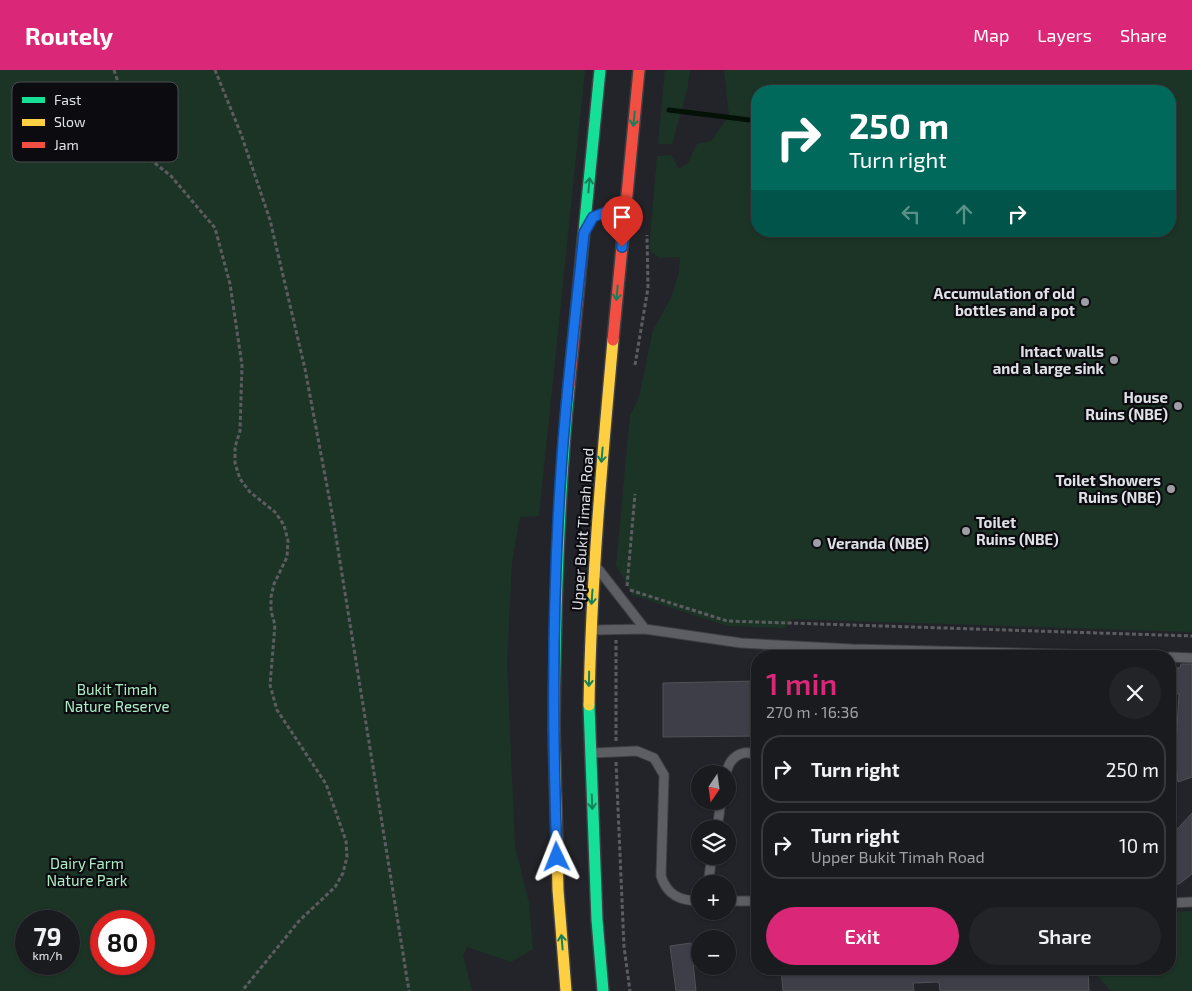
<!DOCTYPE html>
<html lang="en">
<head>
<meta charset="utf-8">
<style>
	:root { --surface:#1a1b1f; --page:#232428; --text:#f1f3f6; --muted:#9fa1a4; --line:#38393d; --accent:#db2777 }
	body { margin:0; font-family:"Exo 2",sans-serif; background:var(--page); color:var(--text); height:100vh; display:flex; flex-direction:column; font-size:19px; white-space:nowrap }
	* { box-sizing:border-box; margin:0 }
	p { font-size:16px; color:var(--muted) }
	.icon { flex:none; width:28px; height:28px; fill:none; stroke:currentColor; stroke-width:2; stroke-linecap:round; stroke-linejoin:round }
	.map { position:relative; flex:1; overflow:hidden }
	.details { position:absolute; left:751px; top:580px; width:425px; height:325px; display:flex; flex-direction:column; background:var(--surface); border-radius:20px; box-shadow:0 1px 4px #0004,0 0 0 1px var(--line) }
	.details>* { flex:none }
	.guide { position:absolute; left:751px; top:15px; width:425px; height:152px; border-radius:20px; box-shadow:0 1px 4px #0004,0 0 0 1px var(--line); background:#00695c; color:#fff; overflow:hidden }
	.needle { width:32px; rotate:193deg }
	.controls { position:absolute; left:691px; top:695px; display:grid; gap:10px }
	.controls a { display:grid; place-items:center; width:45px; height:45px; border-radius:50%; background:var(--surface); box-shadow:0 1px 4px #0004,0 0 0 1px var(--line); font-size:25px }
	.speed { position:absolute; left:15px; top:840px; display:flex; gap:10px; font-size:25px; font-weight:700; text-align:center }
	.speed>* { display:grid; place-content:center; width:65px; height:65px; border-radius:50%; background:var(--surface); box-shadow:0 1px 4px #0004,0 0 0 1px var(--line); line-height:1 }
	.speed small { font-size:12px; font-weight:400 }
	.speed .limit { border:8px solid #d22; background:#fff; color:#111 }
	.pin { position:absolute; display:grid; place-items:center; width:42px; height:42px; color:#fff; margin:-51px -21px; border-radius:50% 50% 50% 0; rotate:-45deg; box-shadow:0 0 5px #0007 }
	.pin .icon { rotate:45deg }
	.me { position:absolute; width:55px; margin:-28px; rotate:358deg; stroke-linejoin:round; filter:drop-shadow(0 0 4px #0008) }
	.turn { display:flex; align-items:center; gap:18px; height:105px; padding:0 15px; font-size:22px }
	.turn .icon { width:65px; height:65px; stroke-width:2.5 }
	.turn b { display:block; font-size:35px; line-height:42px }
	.lanes { display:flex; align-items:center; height:48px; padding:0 15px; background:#0003; justify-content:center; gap:25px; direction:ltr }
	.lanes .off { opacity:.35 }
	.round { display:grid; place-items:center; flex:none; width:52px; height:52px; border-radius:26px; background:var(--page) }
	.summary { display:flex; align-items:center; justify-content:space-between; height:85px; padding:0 15px }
	h1 { font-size:30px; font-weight:600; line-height:38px; color:var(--accent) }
	.action { display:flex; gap:10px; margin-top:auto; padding:10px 15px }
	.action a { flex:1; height:58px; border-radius:30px; background:var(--accent); color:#fff; font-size:20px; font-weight:600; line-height:58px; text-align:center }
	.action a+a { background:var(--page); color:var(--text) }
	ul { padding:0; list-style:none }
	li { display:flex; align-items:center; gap:15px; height:68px; margin:0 10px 8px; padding:0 5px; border:2px solid var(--line); border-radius:20px }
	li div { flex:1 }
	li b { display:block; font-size:19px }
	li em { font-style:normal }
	header { display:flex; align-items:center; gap:30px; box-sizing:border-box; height:70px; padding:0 25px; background:var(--accent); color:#fff }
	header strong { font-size:24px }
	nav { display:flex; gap:28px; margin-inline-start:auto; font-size:18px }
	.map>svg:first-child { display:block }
	.green { fill:#1c3426; fill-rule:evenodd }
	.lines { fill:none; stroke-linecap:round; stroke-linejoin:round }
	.stream { stroke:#031106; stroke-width:5 }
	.building { fill:#3d3e47; stroke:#515257 }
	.lane-casing { stroke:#3e3f43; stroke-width:11 }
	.fast-casing { stroke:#3e3f43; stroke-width:14 }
	.slow-casing { stroke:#3e3f43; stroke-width:14 }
	.jam-casing { stroke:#3e3f43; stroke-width:14 }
	.path { stroke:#5c5d61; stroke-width:3; stroke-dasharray:4 2.5; stroke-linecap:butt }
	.lane { stroke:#5d5e63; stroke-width:9 }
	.fast { stroke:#16e098; stroke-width:11 }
	.slow { stroke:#ffcf43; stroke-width:11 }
	.jam { stroke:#f24e42; stroke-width:11 }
	.oneway { stroke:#12815b }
	.route-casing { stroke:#114b97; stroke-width:12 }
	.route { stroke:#1a73e8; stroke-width:9 }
	.poi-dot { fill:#9e9fa4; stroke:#0c0c10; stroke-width:2 }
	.labels { text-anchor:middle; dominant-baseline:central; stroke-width:4.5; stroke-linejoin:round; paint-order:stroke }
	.poi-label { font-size:15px; font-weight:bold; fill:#e0e1e7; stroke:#0c0c10; text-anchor:end }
	.street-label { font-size:15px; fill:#e0e1e7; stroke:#0c0c10 }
	.park-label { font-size:15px; fill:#adeec6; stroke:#0c0c10 }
	.key { fill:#0c0c10; stroke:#4c4c50; stroke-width:1 }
	.key-label { font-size:14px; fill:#e0e1e7 }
</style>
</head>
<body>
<header>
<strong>Routely</strong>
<nav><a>Map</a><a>Layers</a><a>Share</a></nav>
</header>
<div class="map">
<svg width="1192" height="921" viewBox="0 0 1192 921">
	<rect width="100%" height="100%" fill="#232429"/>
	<path class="green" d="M0 0H585L539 446 520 447 512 492 507 592 515 776 529 833 533 879 511 892 467 877 463 886 472 921H0ZM69 851V894H26V851ZM101 851H144V894H101Z
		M665 0H690L687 21 672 74H658Z
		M724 0H1192V562L791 549 785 558 727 556 632 525 616 495 630 346 639 327 653 260 671 228 679 202 680 187 659 188 649 180 657 86 671 85 679 99 688 93 697 74 711 71 729 46ZM758 21H1170V161H758Z
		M1192 841V921H1111L1096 904V899H1170V842Z"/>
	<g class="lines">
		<path class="stream" d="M669 40 758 51"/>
	</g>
	<path class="building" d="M1181 594H1192V707L1178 712 1176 694 1170 691V679L1176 677 1179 623 1170 627V598H1180Z
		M758 611V666L663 667V613Z
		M1192 743V804L1179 814H1170V767Z
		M691 873 696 921H676L670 876Z
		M781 899H1088L1089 921H940L939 912 913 913 914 921H783Z"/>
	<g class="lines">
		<g class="lane-casing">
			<path id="lane" d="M599 500 645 559
				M593 560 645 559 741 573 852 579 1134 586
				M1170 587 1192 588
				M593 683 637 681 654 688 664 705 661 806C667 825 680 831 700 831
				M726 704C729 688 742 677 758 686
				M717 759 721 731
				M708 814 712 786
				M728 831H758
				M1170 833 1192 832"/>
		</g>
		<g class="fast-casing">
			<path id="fast" d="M584 162 600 0
				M589 635 597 850 603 921
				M554 659C555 545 558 431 569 317"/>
		</g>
		<g class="slow-casing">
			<path id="slow" d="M589 635C591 513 602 391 613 270
				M554 659 558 820 566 921"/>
		</g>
		<g class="jam-casing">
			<path id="jam" d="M613 270 639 0
				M569 317 584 162"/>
		</g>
		<path class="path" d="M114 0 142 83 171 106 215 158 230 214 242 295 240 361 235 377V393L240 409 250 422 275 442 284 455 288 471 287 487 274 514 271 527V541L275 555 270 615 277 640 326 714 346 771 347 787 343 803 335 817 299 851 242 921
			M215 0 241 64 270 150 305 299 333 448 409 921
			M635 295 648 218 647 165
			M627 516 635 424
			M630 520 727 551 1192 566
			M616 671V570
			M616 692 624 877 630 921"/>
		<use href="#lane" class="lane"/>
		<use href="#fast" class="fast"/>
		<use href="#slow" class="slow"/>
		<use href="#jam" class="jam"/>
	</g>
	<defs><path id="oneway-shaft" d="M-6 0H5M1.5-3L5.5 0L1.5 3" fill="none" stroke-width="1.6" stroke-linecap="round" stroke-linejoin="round" transform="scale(1.25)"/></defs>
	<g class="oneway">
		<use href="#oneway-shaft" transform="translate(634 49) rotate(96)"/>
		<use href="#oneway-shaft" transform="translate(589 115) rotate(-85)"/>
		<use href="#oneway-shaft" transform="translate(617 223) rotate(95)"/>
		<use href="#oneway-shaft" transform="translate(602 385) rotate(95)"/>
		<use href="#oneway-shaft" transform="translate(592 527) rotate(94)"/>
		<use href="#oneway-shaft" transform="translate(589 609) rotate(91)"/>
		<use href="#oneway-shaft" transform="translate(592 732) rotate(88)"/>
		<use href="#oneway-shaft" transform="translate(562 872) rotate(-95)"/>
	</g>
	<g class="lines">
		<g class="route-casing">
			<path id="route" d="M557 787C552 658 552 530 561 401 566 321 576 242 584 163L593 147 614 139 626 140 622 177"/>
		</g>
		<use href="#route" class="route"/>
	</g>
	<g class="poi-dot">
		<circle cx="1085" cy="232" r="5"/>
		<circle cx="1114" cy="290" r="5"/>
		<circle cx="1178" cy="336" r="5"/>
		<circle cx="1171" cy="419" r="5"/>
		<circle cx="966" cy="461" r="5"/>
		<circle cx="817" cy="473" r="5"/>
	</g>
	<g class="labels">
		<g class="poi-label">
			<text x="1075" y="223">Accumulation of old<tspan x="1075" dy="17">bottles and a pot</tspan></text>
			<text x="1104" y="281">Intact walls<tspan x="1104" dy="17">and a large sink</tspan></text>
			<text x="1168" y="327">House<tspan x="1168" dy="17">Ruins (NBE)</tspan></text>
			<text x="1161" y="410">Toilet Showers<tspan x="1161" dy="17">Ruins (NBE)</tspan></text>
			<text x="976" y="452" text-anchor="start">Toilet<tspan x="976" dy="17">Ruins (NBE)</tspan></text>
			<text x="827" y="473" text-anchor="start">Veranda (NBE)</text>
		</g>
		<g class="street-label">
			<text transform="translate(582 459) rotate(-86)">Upper Bukit Timah Road</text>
		</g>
		<g class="park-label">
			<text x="117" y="619">Bukit Timah<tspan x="117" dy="17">Nature Reserve</tspan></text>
			<text x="87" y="793">Dairy Farm<tspan x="87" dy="17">Nature Park</tspan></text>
		</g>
	</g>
	<rect x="12" y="12" width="166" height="80" rx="8" class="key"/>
	<rect x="22" y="27" width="23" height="6" fill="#16e098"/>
	<rect x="22" y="49" width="23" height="7" fill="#ffcf43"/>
	<rect x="22" y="72" width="23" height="6" fill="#f24e42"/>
	<g class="key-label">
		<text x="54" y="35">Fast</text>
		<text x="54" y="57">Slow</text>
		<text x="54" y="80">Jam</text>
	</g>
</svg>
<div class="controls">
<a><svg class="needle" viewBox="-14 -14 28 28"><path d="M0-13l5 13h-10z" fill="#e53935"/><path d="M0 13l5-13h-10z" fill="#9fa1a4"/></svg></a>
<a><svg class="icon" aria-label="layers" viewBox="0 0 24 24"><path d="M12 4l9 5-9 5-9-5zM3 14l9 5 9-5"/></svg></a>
<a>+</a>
<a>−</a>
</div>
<div class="speed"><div>79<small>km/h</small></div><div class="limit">80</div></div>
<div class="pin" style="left:622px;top:177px;background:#d93025"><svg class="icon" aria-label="arrive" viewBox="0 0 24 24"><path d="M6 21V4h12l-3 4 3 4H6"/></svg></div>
<svg class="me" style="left:557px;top:787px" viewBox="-20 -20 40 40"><path d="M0-17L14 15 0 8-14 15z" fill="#1a73e8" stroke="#fff" stroke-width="4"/></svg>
<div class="guide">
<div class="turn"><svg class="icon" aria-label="right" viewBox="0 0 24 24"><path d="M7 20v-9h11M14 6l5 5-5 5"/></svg><div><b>250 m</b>Turn right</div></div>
<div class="lanes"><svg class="icon off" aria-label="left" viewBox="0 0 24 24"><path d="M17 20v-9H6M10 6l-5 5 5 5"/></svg><svg class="icon off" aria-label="ahead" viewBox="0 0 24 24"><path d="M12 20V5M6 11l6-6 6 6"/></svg><svg class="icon" aria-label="right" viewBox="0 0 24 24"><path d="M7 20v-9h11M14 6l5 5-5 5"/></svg></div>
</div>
<section class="details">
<div class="summary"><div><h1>1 min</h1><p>270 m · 16:36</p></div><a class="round"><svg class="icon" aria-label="close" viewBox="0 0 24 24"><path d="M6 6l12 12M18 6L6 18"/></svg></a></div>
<ul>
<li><svg class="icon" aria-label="right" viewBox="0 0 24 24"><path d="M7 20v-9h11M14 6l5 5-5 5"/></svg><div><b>Turn right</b></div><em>250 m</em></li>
<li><svg class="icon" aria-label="right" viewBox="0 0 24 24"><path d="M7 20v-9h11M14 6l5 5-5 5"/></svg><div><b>Turn right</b><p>Upper Bukit Timah Road</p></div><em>10 m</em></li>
</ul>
<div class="action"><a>Exit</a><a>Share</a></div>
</section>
</div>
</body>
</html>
